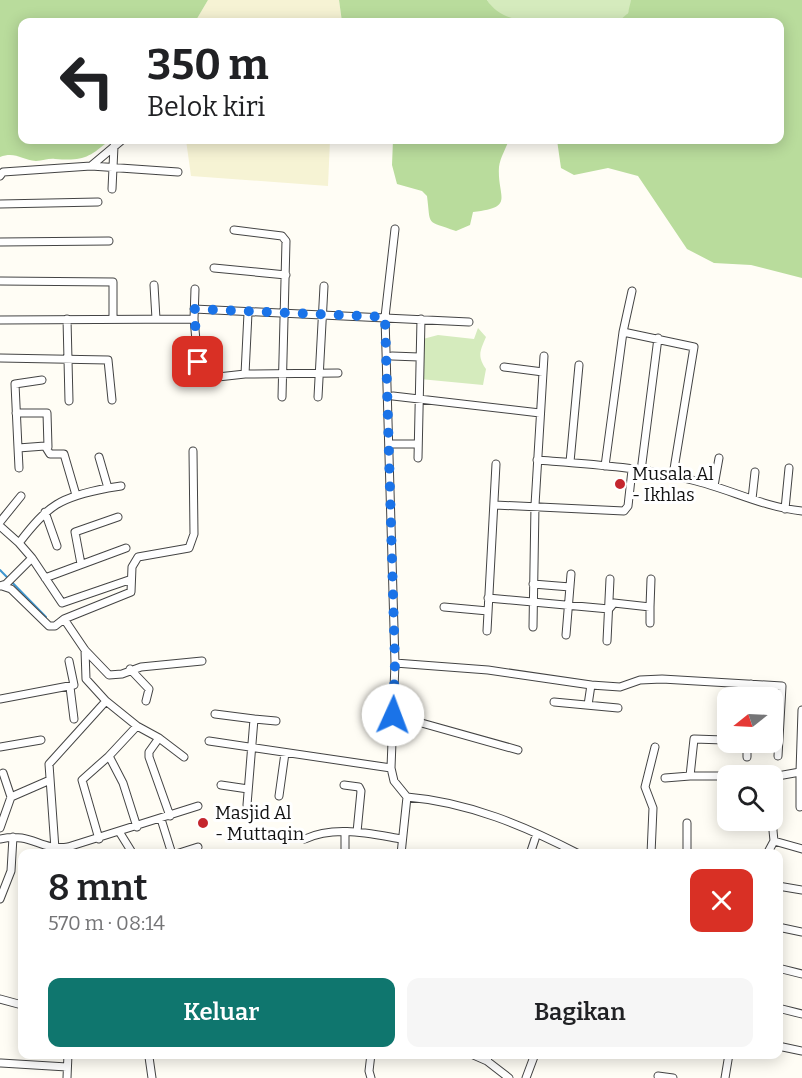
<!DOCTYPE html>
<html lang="id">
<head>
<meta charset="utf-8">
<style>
	:root { --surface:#fff; --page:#f6f6f6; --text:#202124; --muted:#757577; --accent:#0f766e }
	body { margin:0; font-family:Bitter,serif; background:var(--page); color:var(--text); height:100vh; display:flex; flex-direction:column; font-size:22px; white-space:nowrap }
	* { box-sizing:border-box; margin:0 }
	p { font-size:20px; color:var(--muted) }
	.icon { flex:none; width:33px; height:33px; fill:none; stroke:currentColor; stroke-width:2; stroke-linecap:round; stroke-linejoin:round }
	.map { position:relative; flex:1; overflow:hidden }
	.panel { position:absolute; left:18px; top:849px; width:765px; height:210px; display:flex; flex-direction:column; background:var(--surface); border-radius:12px; box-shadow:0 3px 15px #0003 }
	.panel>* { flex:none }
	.top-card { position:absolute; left:18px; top:18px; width:766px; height:126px; border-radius:12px; box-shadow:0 3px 15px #0003; background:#fff; color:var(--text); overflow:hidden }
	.needle { width:39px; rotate:252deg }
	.tools { position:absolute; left:717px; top:687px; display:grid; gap:12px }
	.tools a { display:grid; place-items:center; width:66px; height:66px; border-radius:12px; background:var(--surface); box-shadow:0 3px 15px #0003; font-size:30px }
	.pin { position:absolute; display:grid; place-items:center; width:51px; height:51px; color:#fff; margin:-26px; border-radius:12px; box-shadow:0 3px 9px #0006 }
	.me { position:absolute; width:66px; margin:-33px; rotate:2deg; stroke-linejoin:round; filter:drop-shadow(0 0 4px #0008) }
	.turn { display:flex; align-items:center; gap:21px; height:126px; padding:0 30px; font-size:27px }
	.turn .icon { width:78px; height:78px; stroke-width:2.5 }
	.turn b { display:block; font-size:42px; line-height:51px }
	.round { display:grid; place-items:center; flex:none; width:63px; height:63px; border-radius:12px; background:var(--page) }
	.summary { display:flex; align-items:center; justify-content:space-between; height:102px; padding:0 30px }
	h1 { font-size:36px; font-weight:600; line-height:45px }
	.button { display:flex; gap:12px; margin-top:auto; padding:12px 30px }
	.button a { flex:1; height:69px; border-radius:12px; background:var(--accent); color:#fff; font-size:24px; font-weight:600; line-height:69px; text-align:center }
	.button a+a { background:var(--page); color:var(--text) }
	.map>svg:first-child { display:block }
	.farmland { fill:#f6f3d4 }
	.green { fill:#d5ebbd }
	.forest { fill:#b9dc9c }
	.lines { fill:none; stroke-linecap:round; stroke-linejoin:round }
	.stream { stroke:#3f96cf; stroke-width:2 }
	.minor-casing { stroke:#444; stroke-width:9 }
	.minor { stroke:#fff; stroke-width:7 }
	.route { stroke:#1a73e8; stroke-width:10; stroke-dasharray:0 18 }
	.poi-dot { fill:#c4262e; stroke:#fff; stroke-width:2 }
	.labels { text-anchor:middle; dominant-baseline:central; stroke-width:6; stroke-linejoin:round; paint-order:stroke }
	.poi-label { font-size:18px; fill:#111; stroke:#fff; text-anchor:start }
</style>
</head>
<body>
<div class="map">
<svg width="802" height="1078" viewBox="0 0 802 1078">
	<rect width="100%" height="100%" fill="#fffdf5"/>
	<path class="farmland" d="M208 0H339L342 22H195Z
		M186 140H330L328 186 191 176Z"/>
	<path class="green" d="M487 0H631C631 10 627 17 618 22 600 22 583 20 566 19 538 19 505 31 487 0Z
		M478 328 486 337C480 351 477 356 486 369L483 385 420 379 423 339 438 335 474 339Z"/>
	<path class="forest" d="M0 0H208L195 22H22V140H110C88 158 84 161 55 159 49 158 43 161 36 161 22 160 15 151 0 157Z
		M339 0H487C498 17 517 21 536 22H342Z
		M631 0H802V278L751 265 714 263 687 249 638 176 608 168 574 175 561 168 557 140H780V22H618L628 13Z
		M393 140H509C506 148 500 158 499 167 497 198 516 207 473 212L470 225 456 231C425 220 431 227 427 196L422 191 397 184 392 165Z"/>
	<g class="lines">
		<path class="stream" d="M0 570 46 617"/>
		<g class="minor-casing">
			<path id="minor" d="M91 166 122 140
				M0 176 3 172 91 166 178 172
				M112 189 114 146
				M0 204 98 202
				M395 229 385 317 395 663 391 768 394 781 407 797C468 802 525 826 579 854
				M234 230 282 236 286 241 282 397
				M0 242 109 241
				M214 268 286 275
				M0 281 113 282V318
				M154 285 156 319
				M195 289 194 319 198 362
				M194 309 469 322
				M67 319 69 401
				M0 320 194 319
				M623 332 694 347 673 475
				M392 356 419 357
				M0 358 108 360 112 400
				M504 367 543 372
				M245 374 248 313
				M200 379 245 374 338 373
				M393 396 540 413
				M318 397 324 286
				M16 413H47L48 447
				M393 444H418
				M18 448 15 384 42 380
				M418 458 421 319
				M537 460C588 464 641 467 692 480 730 489 763 507 802 511
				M570 462 579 365
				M605 466 623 332 632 291
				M19 468 18 448 45 446 50 454H64L76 495
				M641 471 658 338
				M714 486 719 458
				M108 488 121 486
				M752 499 755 472
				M495 505 624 511 628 506 632 470
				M785 509 789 468
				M45 512 57 546
				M0 522 21 496
				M0 526 19 543
				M32 558 62 603 129 580
				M81 564 75 532 118 517
				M45 578 126 548
				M533 584 570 587
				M0 586 6 584 32 558 19 543C48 505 60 497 108 488L99 457
				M2 586 11 589 49 626H55L64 619 85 650 109 675 122 674 141 667 202 661
				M488 598 609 609 614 603 650 607 651 579
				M444 607 488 611
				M64 619 131 592 132 567 138 557 189 548 194 534 193 451
				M650 623V607
				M533 627 535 505 544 356
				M487 631 496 464
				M566 635 571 574
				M607 641 610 579
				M395 663 488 670 591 685 620 687 640 680 662 679 782 686 778 756
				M130 669 149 689 146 701
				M70 687 74 719
				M750 698 751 684
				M0 699 74 685 69 661
				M106 701 137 726 159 738 149 752V757L170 816
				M554 702 618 708
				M588 705 591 685
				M215 714 254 719 247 805
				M393 715 518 750
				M254 719 276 721
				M159 738 184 757
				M724 740 694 739 690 776H728
				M209 741 391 768
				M0 747 41 740
				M109 756 137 726
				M747 757V742
				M800 772V807
				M3 773 11 797
				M730 776H752
				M772 777 800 772 802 710
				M665 778 690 776
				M221 785 248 789
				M344 785 359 787 361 791 357 832
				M279 796 285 753
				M161 819 172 854
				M0 828 11 797 50 780
				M345 832V854
				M120 833 133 854
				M0 839C33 832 39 851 68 847L198 806
				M99 839 82 780 109 756 123 783 137 827
				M305 839C335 825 371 834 402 839
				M774 841 802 849
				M55 849 49 764 106 701 86 679 85 650
				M176 854 198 847
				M401 854 407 797
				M530 854 535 839
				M651 854 653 808 645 787 655 747
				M687 854V823
				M767 854 774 841 772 820
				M778 886 802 890
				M0 899 11 871 13 837
				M778 927 802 932
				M778 968 802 974
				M0 999 22 1005
				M778 1008 802 1014
				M778 1046 802 1051
				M471 1054 487 1061
				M489 1054 487 1061 509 1078
				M149 1057 152 1078
				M1 1063 67 1067
				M658 1076 673 1078
				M67 1078 68 1054
				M371 1078 369 1071 371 1054
				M526 1078 535 1054
				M725 1078 729 1054"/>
		</g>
		<use href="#minor" class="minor"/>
	</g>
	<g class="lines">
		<path class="route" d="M198 362 194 309 385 317 395 663 393 715"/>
	</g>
	<g class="poi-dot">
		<circle cx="620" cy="484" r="6"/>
		<circle cx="203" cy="823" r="6"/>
	</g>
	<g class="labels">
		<g class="poi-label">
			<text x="632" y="474">Musala Al<tspan x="632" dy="21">- Ikhlas</tspan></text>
			<text x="215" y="813">Masjid Al<tspan x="215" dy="21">- Muttaqin</tspan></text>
		</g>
	</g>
</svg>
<div class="tools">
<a><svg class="needle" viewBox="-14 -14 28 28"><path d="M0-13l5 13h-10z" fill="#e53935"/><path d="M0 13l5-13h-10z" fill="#757577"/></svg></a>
<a><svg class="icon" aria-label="search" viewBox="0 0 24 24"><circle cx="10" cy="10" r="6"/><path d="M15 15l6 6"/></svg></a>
</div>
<div class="pin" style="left:198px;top:362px;background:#d93025"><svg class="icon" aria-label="arrive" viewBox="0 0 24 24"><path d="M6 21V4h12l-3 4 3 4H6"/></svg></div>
<svg class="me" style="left:393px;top:715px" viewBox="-20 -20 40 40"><circle r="19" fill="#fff"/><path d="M0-13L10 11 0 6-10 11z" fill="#1a73e8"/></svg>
<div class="top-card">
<div class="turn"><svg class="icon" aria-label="left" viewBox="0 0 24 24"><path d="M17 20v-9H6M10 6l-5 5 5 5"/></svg><div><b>350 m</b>Belok kiri</div></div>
</div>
<section class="panel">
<div class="summary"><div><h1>8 mnt</h1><p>570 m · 08:14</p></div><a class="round" style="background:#d93025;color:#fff"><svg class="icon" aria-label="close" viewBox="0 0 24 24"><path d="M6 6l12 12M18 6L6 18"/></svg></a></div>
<div class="button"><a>Keluar</a><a>Bagikan</a></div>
</section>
</div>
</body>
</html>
